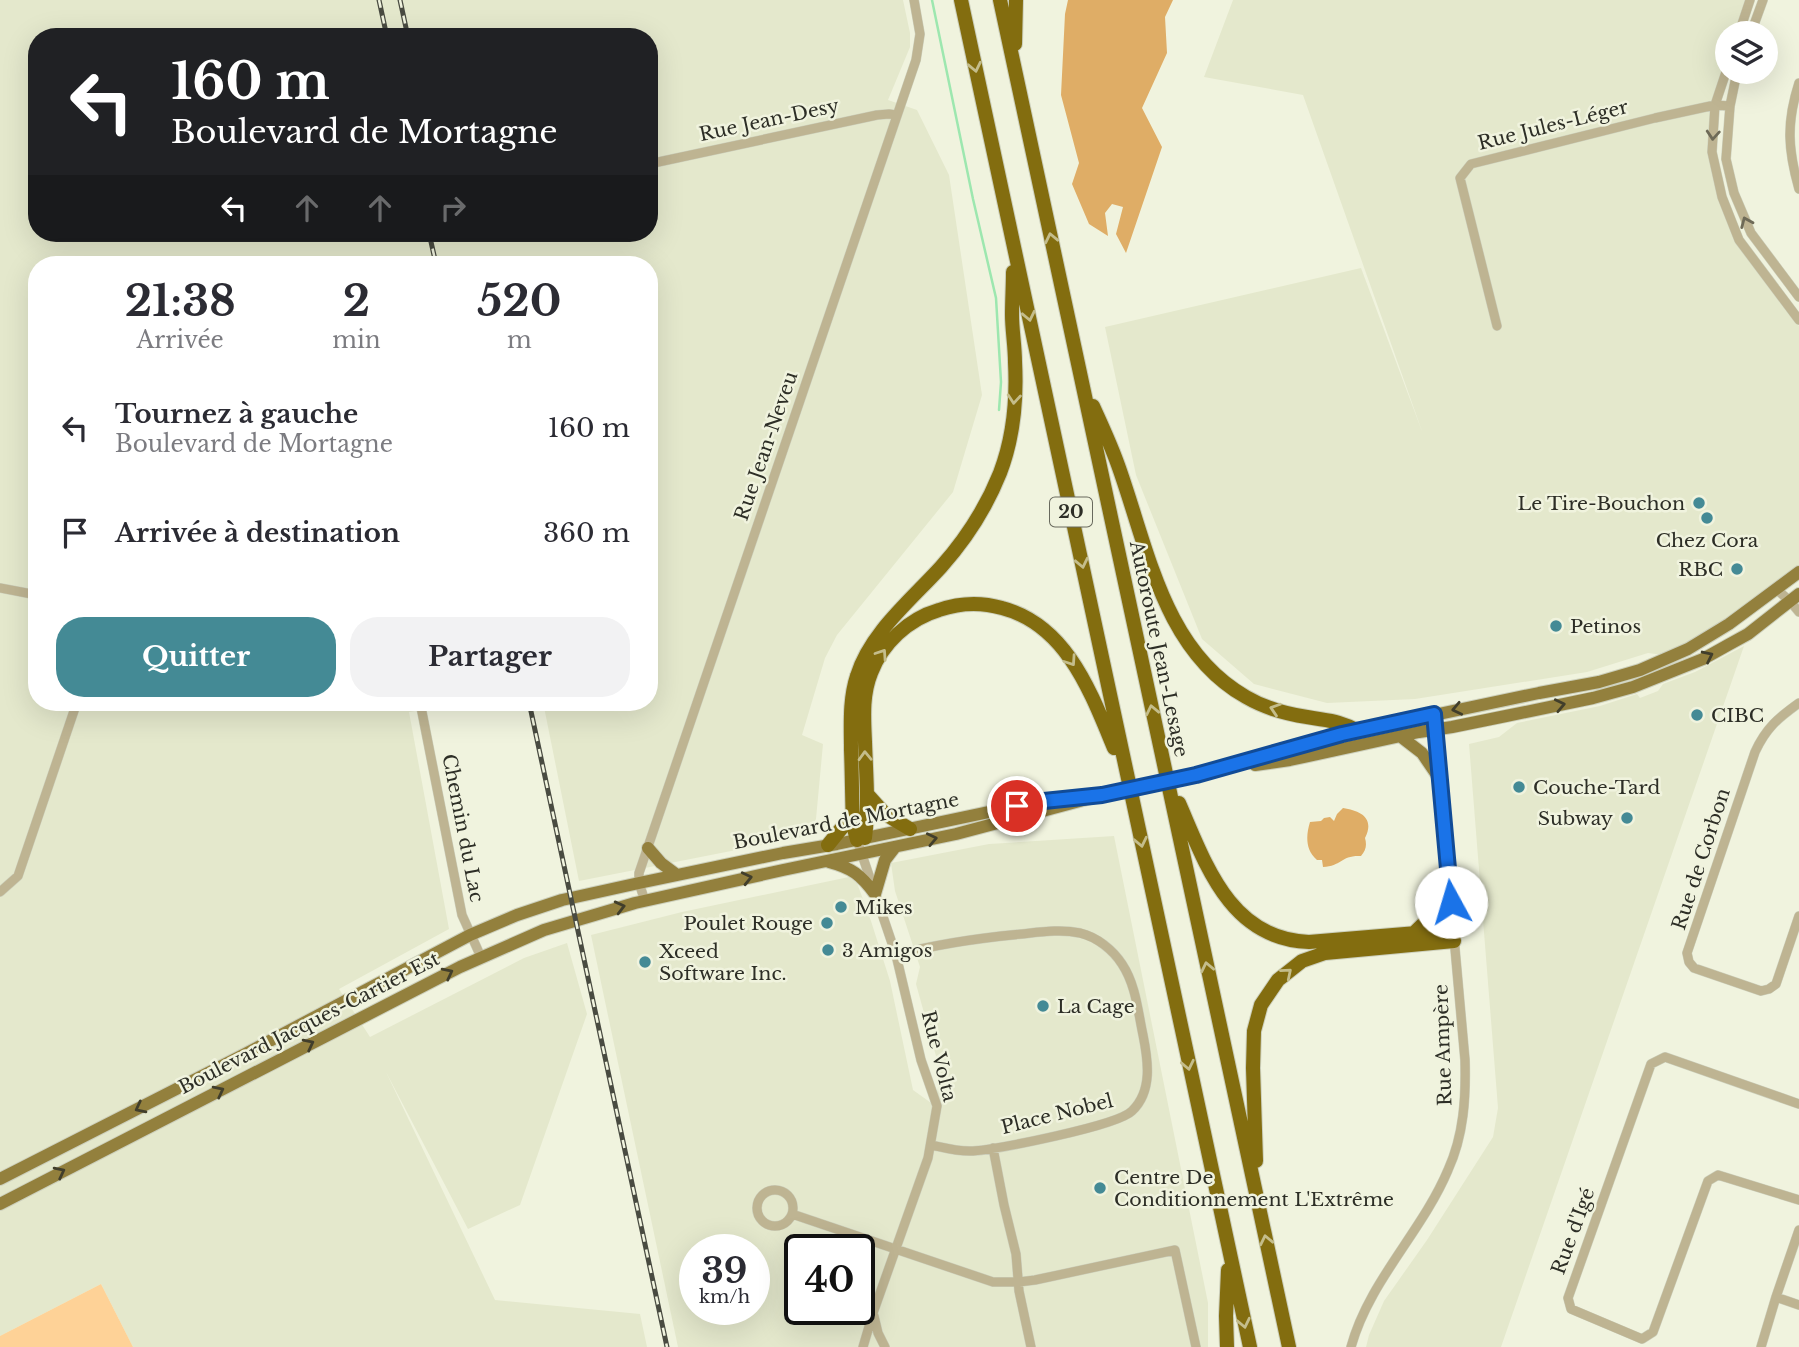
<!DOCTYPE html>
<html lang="fr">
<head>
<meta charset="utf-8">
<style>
	:root { --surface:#fff; --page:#f2f2f3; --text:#2b2b33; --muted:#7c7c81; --accent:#448a95 }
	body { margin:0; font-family:"Libre Baskerville",serif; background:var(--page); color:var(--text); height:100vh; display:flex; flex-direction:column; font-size:26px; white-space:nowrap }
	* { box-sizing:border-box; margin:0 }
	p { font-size:23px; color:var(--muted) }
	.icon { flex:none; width:38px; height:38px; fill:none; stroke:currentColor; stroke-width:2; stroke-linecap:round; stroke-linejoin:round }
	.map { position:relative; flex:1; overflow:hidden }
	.details { position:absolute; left:28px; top:256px; width:630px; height:455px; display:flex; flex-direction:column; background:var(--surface); border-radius:28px; box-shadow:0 7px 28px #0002 }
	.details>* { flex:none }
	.guide { position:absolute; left:28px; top:28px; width:630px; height:214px; border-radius:28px; box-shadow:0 7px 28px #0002; background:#202124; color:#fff; overflow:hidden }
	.tools { position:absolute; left:1715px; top:21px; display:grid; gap:14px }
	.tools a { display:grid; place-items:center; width:63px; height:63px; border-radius:50%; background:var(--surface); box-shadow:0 7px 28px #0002; font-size:35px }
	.speed { position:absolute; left:679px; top:1234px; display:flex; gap:14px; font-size:35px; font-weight:700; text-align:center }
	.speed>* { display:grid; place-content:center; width:91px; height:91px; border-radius:50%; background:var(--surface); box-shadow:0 7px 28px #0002; line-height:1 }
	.speed small { font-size:18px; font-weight:400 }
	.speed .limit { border:4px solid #111; border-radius:10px; background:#fff; color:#111 }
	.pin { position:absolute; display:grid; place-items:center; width:60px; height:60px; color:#fff; margin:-30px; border:4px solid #fff; border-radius:50%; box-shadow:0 2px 7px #0007 }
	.me { position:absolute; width:77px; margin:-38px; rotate:354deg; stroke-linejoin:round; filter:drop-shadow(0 0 5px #0008) }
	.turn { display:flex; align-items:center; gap:24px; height:147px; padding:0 28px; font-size:32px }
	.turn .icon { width:91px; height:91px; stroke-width:2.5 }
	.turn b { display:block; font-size:49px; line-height:60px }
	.lanes { display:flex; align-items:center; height:66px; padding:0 28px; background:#0003; justify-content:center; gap:35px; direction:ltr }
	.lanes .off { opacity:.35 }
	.eta { display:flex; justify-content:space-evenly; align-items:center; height:119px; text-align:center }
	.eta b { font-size:42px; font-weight:800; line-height:49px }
	.button { display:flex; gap:14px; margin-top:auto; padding:14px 28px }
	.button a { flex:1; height:80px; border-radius:28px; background:var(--accent); color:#fff; font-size:28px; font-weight:800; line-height:80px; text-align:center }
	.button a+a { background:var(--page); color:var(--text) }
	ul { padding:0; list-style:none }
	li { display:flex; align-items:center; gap:21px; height:105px; padding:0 28px }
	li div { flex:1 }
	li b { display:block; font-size:26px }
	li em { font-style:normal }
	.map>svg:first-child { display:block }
	.built { fill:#e4e8cc; fill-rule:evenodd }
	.green { fill:#fed297 }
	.forest { fill:#dfad66 }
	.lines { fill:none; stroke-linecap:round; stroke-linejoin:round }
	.stream { stroke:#9de7af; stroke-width:2.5 }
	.minor-casing { stroke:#cdd0bd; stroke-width:10 }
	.major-casing { stroke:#cdd0bd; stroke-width:14 }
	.highway-casing { stroke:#cdd0bd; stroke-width:16 }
	.minor { stroke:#beb492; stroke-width:9 }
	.major { stroke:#93803d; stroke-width:12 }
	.highway { stroke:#836d0f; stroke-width:14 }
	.rail-casing { stroke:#494b41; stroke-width:5 }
	.rail { stroke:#f0f3de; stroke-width:2.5; stroke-dasharray:8; stroke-linecap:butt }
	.major-bridge-casing { stroke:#cdd0bd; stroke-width:14; stroke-linecap:butt }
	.major-bridge { stroke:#93803d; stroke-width:12 }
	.oneway { stroke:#c4bd8b }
	.oneway2 { stroke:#6e6a57 }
	.oneway3 { stroke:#413e2b }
	.route-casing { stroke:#114b97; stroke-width:18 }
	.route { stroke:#1a73e8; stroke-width:12 }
	.poi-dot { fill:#448a95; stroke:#f0f3de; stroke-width:2.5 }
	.labels { text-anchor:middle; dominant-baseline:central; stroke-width:5; stroke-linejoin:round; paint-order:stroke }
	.shield { fill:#f0f3de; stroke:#68695d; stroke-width:2 }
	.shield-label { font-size:18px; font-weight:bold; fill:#2d2e26 }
	.street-label { font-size:19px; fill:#2d2e26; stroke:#f0f3de }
	.poi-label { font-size:19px; fill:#2d2e26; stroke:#f0f3de; text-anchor:start }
</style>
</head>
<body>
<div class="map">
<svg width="1799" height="1347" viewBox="0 0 1799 1347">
	<rect width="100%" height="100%" fill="#f0f3de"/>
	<path class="built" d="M0 0H903L910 33V47L888 100 917 110 949 175 982 395 953 492 837 635 825 658 802 735 823 744 816 819 807 836 579 881 543 702H649V264H37V702H465L409 712 449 929 339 989 370 1037 524 958 567 943 587 1014 520 1205 468 1229 386 1072 495 1300 640 1314 647 1347H133L101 1284 0 1336ZM37 37H649V233H37Z
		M1233 0H1746L1734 33H1727V54L1720 75 1709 129 1715 183 1749 258 1799 326V567L1752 602 1696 639 1663 655 1648 653 1587 672 1415 699 1327 703 1254 684 1202 639 1136 475 1105 327 1361 268 1423 434 1303 95 1204 77Z
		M1744 646 1501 1347H1366L1369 1335 1384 1301 1427 1240 1493 1137 1498 1108 1469 744 1499 737 1517 723 1600 706 1637 694 1640 698 1658 691 1663 684 1695 672Z
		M1114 836 1208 1303V1347H678L591 935 682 912 849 877 857 883 871 921 890 981 913 1090 934 1105 941 1074 916 984 920 967 895 891 891 863 989 844ZM695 1250H754V1309H695ZM800 1250H859V1309H800Z"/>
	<path class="green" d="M101 1284 133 1347H0V1336Z"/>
	<path class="forest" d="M1068 0H1173L1165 17 1167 53 1142 108 1162 147 1126 253 1116 234 1123 207 1112 204 1105 213 1108 236 1089 224 1072 184 1079 163 1061 95 1065 14Z
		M1343 808C1361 811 1375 818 1365 838 1367 845 1366 850 1361 856 1341 855 1342 866 1323 867L1322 860H1317C1305 850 1306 835 1310 822L1321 821 1324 818 1330 817 1334 821 1337 814Z"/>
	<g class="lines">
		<path class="stream" d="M932 0 973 199 996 298 1001 382 999 410"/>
		<g class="minor-casing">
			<path id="minor" d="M1739 33 1750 0
				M1751 33 1763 0
				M1727 69 1715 105 1712 152 1722 197 1739 240 1799 320
				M1737 72 1730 106 1726 159 1734 193 1751 233 1799 297
				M1799 83C1786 123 1788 150 1799 189
				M649 164 877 115 889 114 896 115
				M1497 326 1460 178 1471 164 1655 118 1715 105 1730 106
				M0 588 37 595
				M1776 589 1790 601 1799 612
				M420 702 462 915 481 957
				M1799 703C1778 718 1766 728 1755 752L1687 953 1689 962 1694 968 1761 991 1769 989 1776 984 1799 916
				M857 840 896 955 921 1060 937 1106 928 1158 873 1313 863 1347
				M0 892 18 876 77 702
				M645 901 639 883V873L916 60 920 34 914 0
				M896 955C937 944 979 938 1022 934 1041 932 1061 929 1080 933 1097 937 1113 950 1122 964 1136 985 1138 1012 1143 1035 1148 1060 1153 1091 1132 1111 1117 1126 998 1149 973 1151 958 1152 945 1148 931 1145
				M1799 1104 1665 1057 1651 1064 1568 1298 1571 1309 1642 1339 1653 1332 1708 1181 1718 1175 1799 1200
				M993 1148 1004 1205 1016 1254 1019 1291 1031 1347
				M757 1208a18 18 0 1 1 36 0a18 18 0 1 1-36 0Z
				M792 1214 993 1282H1019L1035 1280 1175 1250 1196 1347
				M1776 1297 1799 1305
				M874 1316 878 1333 885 1347
				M1351 1347C1369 1281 1422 1232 1448 1170 1464 1135 1466 1097 1465 1060L1435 726
				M1761 1347 1776 1297 1799 1230"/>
		</g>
		<g class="major-casing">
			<path id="major" d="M1400 736 1422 753 1439 778
				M1255 765 1290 760 1419 732 1452 727 1506 716 1593 698 1633 687 1703 659 1728 645 1748 634 1799 594
				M1196 775 1358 731 1539 693 1599 682 1640 670 1688 649 1729 624 1799 572
				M648 848 661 863 677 875
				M829 862C852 868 861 875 875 894
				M875 894 885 860 895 847
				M0 1179 245 1054 470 935 517 915 562 900 639 883 783 853 837 844 1017 806 1068 799
				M0 1204 460 967 544 930 635 903 783 870 956 834 1102 795"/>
		</g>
		<g class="highway-casing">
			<path id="highway" d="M961 0 1250 1347
				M1000 0 1289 1347
				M1015 44 1016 0
				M1093 406C1102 426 1111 445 1118 465 1148 548 1163 650 1246 697 1265 708 1286 714 1307 717 1328 721 1338 720 1358 731
				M867 794 885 814 910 829
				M1179 803C1206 865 1230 939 1309 942L1453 930
				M865 838C869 806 866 774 865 742 864 719 862 695 871 673 882 644 908 619 939 610 959 603 981 602 1002 608 1067 625 1091 693 1114 748
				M857 840 853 825C852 800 852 775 851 750 851 726 849 700 857 676 870 633 911 600 941 567 966 539 986 508 1000 473 1013 439 1017 399 1015 362 1015 346 1012 330 1012 315 1012 300 1013 286 1013 272
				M828 845 853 814
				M1414 933 1450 898
				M1256 1161 1253 1068 1254 1031 1261 1005 1278 980 1302 961 1325 953 1454 941
				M1227 1347 1226 1316 1228 1270"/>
		</g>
		<use href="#minor" class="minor"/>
		<use href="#major" class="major"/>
		<use href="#highway" class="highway"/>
		<g class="rail-casing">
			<path id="rail" d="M379 0 387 37
				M400 0 408 37
				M429 233 436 264
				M529 702 667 1347"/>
		</g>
		<use href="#rail" class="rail"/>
		<g class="major-bridge-casing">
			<path id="major-bridge" d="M1102 795 1196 775"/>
		</g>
		<use href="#major-bridge" class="major-bridge"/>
	</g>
	<defs><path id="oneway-chevron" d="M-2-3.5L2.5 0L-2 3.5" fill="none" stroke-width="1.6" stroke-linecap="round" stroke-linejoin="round" transform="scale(1.75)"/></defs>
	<g class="oneway">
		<use href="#oneway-chevron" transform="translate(975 67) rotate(78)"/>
		<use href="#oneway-chevron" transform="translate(1051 238) rotate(-102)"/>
		<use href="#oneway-chevron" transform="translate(1029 316) rotate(78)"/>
		<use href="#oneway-chevron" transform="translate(1014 399) rotate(95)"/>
		<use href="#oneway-chevron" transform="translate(1082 563) rotate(78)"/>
		<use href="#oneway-chevron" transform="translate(882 654) rotate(-56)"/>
		<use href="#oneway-chevron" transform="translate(1071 661) rotate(56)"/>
		<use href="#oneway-chevron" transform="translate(1275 709) rotate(-162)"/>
		<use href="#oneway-chevron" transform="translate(1152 710) rotate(-102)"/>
		<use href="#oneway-chevron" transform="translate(865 756) rotate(-92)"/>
		<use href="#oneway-chevron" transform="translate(1141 842) rotate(78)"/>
		<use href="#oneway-chevron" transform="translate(1207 967) rotate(-102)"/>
		<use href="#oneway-chevron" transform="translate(1287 973) rotate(-40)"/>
		<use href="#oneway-chevron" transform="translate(1188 1065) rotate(78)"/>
		<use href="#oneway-chevron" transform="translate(1266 1240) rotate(-102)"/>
		<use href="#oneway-chevron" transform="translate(1244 1323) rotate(78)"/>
	</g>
	<g class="oneway2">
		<use href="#oneway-chevron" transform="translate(1713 135) rotate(94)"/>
		<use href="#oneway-chevron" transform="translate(1746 222) rotate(-113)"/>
	</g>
	<g class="oneway3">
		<use href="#oneway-chevron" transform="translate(1708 656) rotate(-26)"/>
		<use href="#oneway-chevron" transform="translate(1560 705) rotate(-12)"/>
		<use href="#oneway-chevron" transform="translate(1457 709) rotate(168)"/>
		<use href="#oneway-chevron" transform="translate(932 839) rotate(-12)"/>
		<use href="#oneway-chevron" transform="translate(747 878) rotate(-13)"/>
		<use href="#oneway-chevron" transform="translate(620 907) rotate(-14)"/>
		<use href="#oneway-chevron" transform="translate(448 973) rotate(-27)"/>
		<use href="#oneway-chevron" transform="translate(309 1044) rotate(-27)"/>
		<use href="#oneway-chevron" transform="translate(219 1091) rotate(-27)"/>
		<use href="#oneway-chevron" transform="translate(140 1108) rotate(153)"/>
		<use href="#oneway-chevron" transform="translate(60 1172) rotate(-27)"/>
	</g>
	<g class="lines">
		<g class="route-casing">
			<path id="route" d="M1017 806 1044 801 1102 795 1196 775 1342 734 1434 714 1451 902"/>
		</g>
		<use href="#route" class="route"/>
	</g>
	<g class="poi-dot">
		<circle cx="1699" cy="503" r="7"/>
		<circle cx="1707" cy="518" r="7"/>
		<circle cx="1737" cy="569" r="7"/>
		<circle cx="1556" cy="626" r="7"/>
		<circle cx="1697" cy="715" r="7"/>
		<circle cx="1519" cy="787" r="7"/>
		<circle cx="1627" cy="818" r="7"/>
		<circle cx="841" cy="907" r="7"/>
		<circle cx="827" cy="923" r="7"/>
		<circle cx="828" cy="950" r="7"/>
		<circle cx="645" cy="962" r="7"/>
		<circle cx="1043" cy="1006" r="7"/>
		<circle cx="1100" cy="1188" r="7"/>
	</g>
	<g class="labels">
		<rect class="shield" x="1050" y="497.5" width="42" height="29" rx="5"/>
		<g class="shield-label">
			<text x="1071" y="512">20</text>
		</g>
		<g class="street-label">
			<text transform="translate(769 120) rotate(-12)">Rue Jean-Desy</text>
			<text transform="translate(1553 125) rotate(-14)">Rue Jules-Léger</text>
			<text transform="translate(766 446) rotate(-71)">Rue Jean-Neveu</text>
			<text transform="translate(1159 649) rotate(78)">Autoroute Jean-Lesage</text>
			<text transform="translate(846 821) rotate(-11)">Boulevard de Mortagne</text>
			<text transform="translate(463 828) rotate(79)">Chemin du Lac</text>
			<text transform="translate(1701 859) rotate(-72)">Rue de Corbon</text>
			<text transform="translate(309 1023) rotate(-27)">Boulevard Jacques-Cartier Est</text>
			<text transform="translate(1443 1045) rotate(-92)">Rue Ampère</text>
			<text transform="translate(939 1056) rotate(76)">Rue Volta</text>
			<text transform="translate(1057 1114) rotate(-14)">Place Nobel</text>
			<text transform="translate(1573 1231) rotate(-70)">Rue d'Igé</text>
		</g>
		<g class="poi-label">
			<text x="1685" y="503" text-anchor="end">Le Tire-Bouchon</text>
			<text x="1707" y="540" text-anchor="middle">Chez Cora</text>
			<text x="1723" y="569" text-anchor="end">RBC</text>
			<text x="1570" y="626">Petinos</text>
			<text x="1711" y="715">CIBC</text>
			<text x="1533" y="787">Couche-Tard</text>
			<text x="1613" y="818" text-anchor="end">Subway</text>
			<text x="855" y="907">Mikes</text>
			<text x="813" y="923" text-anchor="end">Poulet Rouge</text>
			<text x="842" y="950">3 Amigos</text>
			<text x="659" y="951">Xceed<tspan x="659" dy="22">Software Inc.</tspan></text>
			<text x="1057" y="1006">La Cage</text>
			<text x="1114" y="1177">Centre De<tspan x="1114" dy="22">Conditionnement L'Extrême</tspan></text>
		</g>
	</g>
</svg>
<div class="tools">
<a><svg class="icon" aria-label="layers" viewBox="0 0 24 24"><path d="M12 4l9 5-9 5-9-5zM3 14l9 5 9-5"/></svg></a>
</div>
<div class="speed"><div>39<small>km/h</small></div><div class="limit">40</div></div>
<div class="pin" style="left:1017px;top:806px;background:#d93025"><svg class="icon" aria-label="arrive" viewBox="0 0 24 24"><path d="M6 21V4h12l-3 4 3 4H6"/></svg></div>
<svg class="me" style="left:1451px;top:902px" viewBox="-20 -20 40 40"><circle r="19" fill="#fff"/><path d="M0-13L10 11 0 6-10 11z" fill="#1a73e8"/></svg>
<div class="guide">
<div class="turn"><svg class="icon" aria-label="left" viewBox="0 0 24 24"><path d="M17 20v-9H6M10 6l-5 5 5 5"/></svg><div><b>160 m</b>Boulevard de Mortagne</div></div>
<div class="lanes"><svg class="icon" aria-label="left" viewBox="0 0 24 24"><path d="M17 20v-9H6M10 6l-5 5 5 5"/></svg><svg class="icon off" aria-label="ahead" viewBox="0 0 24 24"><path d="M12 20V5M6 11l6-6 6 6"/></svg><svg class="icon off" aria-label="ahead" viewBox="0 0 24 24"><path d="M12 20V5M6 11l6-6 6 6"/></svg><svg class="icon off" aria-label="right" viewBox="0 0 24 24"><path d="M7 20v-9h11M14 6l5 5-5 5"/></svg></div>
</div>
<section class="details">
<div class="eta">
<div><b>21:38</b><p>Arrivée</p></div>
<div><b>2</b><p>min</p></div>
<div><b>520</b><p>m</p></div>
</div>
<ul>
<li><svg class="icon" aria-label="left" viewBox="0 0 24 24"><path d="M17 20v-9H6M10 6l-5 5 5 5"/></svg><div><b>Tournez à gauche</b><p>Boulevard de Mortagne</p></div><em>160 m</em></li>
<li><svg class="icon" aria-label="arrive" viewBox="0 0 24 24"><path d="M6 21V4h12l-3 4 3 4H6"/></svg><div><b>Arrivée à destination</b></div><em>360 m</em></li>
</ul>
<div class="button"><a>Quitter</a><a>Partager</a></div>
</section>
</div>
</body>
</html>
